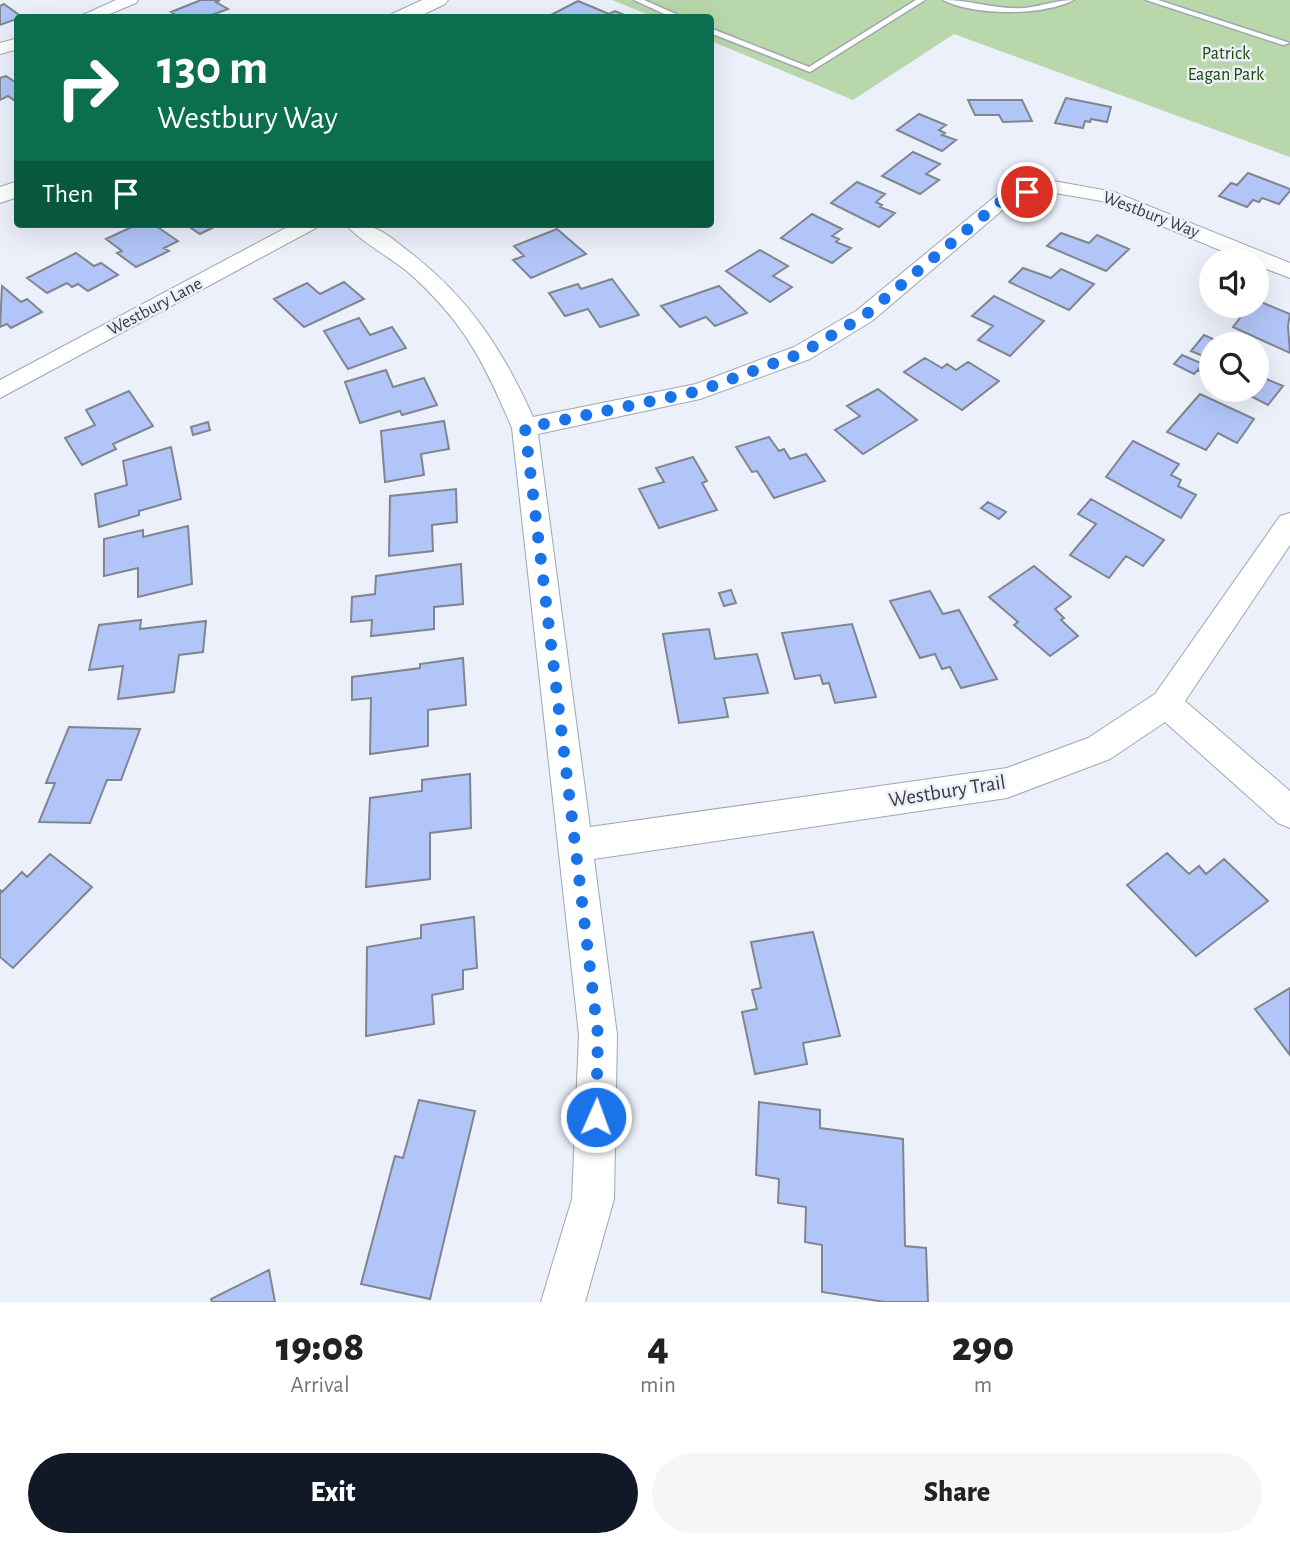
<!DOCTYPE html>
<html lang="en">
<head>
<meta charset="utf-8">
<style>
	:root { --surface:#fff; --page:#f6f6f6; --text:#222; --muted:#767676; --accent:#111827 }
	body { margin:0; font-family:"Alegreya Sans",sans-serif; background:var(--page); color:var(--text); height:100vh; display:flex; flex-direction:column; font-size:26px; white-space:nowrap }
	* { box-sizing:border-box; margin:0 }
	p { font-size:23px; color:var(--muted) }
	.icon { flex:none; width:38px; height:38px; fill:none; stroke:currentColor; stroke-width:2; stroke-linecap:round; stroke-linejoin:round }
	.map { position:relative; height:1302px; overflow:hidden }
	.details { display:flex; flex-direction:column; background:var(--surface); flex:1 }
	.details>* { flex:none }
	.guide { position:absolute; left:14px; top:14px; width:700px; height:214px; border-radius:7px; box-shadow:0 7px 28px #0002; background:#0b6e4f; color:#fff; overflow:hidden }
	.controls { position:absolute; left:1199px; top:248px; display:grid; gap:14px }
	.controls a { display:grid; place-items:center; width:70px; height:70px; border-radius:50%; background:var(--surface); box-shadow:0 7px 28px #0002; font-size:35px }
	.pin { position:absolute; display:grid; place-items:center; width:60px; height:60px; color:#fff; margin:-30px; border:4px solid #fff; border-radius:50%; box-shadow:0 2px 7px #0007 }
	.me { position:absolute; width:77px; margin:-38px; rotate:2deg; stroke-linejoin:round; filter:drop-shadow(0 0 5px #0008) }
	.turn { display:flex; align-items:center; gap:24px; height:147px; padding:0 28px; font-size:32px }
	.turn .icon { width:91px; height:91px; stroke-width:2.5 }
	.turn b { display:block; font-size:49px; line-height:60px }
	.then { display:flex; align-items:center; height:66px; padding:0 28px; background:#0003; gap:14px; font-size:26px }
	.eta { display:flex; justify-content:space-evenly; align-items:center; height:119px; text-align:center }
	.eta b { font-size:42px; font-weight:800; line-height:49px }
	.cta { display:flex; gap:14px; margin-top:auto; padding:14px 28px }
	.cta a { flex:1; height:80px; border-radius:42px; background:var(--accent); color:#fff; font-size:28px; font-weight:800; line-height:80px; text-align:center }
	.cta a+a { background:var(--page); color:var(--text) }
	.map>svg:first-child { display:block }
	.green { fill:#b8d8ac }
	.building { fill:#b1c5f9; stroke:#81858e; stroke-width:2 }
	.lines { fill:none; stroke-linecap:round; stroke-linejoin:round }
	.service-casing { stroke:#a1a6b0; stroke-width:3 }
	.minor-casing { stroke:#a1a6b0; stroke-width:2 }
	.tertiary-casing { stroke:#a1a6b0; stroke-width:2 }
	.service { fill:#fff; fill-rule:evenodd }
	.minor { fill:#fff; fill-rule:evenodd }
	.tertiary { fill:#fff; fill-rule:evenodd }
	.route { stroke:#1a73e8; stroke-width:12; stroke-dasharray:0 21.6 }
	.labels { text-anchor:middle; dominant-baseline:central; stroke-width:5; stroke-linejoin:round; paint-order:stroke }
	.far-park-label { font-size:18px; fill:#1e4a04; stroke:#ebf0fb }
	.far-street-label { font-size:18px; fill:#393b3f; stroke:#ebf0fb }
	.street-label { font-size:21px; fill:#393b3f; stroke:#ebf0fb }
</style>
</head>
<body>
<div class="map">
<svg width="1290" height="1302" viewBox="0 0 1290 1302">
	<rect width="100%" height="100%" fill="#ebf0fb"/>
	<path class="green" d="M612 0H1290V157L954 34 853 100 711 41 710 18 654 17Z"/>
	<path class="building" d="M201 0H220L216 2 228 9 209 16 211 18H181L171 12Z
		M578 1 609 14 615 11 629 17 545 18Z
		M4 4 22 17 0 25V6Z
		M6 76 18 84V103L8 96 0 100V78Z
		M1066 98 1111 107 1107 122 1091 119 1090 122 1085 121 1083 128 1055 123Z
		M968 100H1022L1032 121 1003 122 999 115H975Z
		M919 114 946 125 939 130 945 133 942 135 956 140 942 151 897 130Z
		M913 152 940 164 926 174 939 180 920 194 882 176Z
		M1248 173 1290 189V191L1279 204 1262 198 1259 202 1253 200 1247 207 1219 196 1231 183 1237 185Z
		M857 182 885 194 876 202 882 205 880 207 895 213 879 227 831 203Z
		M812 214 842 229 832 236 839 239 836 242 851 248 832 263 781 238Z
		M138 224H153L178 241 164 248 169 251 136 267 117 253 122 251 106 239Z
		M185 224H220L200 234Z
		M557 229 586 254 531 278 513 260 524 256 514 246Z
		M1061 233 1089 243 1097 235 1129 249 1106 271 1047 246Z
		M760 250 788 266 773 276 792 287 770 302 726 271Z
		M76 253 94 266 101 263 118 275 88 291 78 284 72 287 67 283 47 293 27 278Z
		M1023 268 1051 278 1061 269 1094 284 1069 310 1009 282Z
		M612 279 639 315 600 327 588 309 565 316 549 293 578 284 581 289Z
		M344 282 364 299 304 327 274 299 307 283 320 294Z
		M2 286 21 302 27 299 42 312 11 328 7 324 0 327Z
		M719 286 747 313 715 326 706 317 680 327 661 306Z
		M994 296 1044 321 1010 356 978 340 993 326 972 316Z
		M1256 300 1290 314 1288 326 1290 353 1233 327 1249 306H1256Z
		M359 318 370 335 392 327 406 348 348 369 324 331Z
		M1204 335 1226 345H1211V376L1198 370 1208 358 1191 351Z
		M1182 355 1203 364 1194 374 1174 364Z
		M925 358 942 368 947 364 956 370 968 362 999 381 962 410 904 372Z
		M386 370 393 387 424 378 437 405 402 415 400 411 360 423 345 382Z
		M1256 371 1266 375 1264 378 1283 386 1268 405 1239 390H1256Z
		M878 389 917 420 863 454 835 430 860 416 847 406Z
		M129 391 153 426 113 444 116 449 82 465 65 438 95 425 86 410Z
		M1200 394 1254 419 1237 443 1218 433 1206 450 1167 432Z
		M444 421 449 449 421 454 424 475 385 482 381 431Z
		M208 422 210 430 193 435 191 427Z
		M769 437 779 451 784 449 790 459 806 454 825 481 774 498 757 471 752 472 736 447Z
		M1133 441 1179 464 1171 475 1181 480 1178 486 1196 495 1181 518 1106 477Z
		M171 447 181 499 139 511V515L99 527 95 494 127 485 123 461Z
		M693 457 707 481 702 483 717 510 659 528 639 489 664 482 656 468Z
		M456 489 457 522 432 525 433 551 389 556 390 496Z
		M1091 499 1164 540 1143 566 1126 556 1109 578 1070 555 1096 524 1078 514Z
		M988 502 1006 512 999 519 981 508Z
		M188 526 192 584 138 597V568L104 576V539L143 530V537Z
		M461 564 463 604 434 607V629L371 636 372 620 351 622 352 597 375 594 376 576Z
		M1034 566 1071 597 1055 609 1064 618 1061 620 1078 636 1050 656 1014 625 1018 622 989 597Z
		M731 590 736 603 724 606 719 593Z
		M930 591 943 614 959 610 997 679 961 688 950 667 942 669 935 654 920 658 890 601Z
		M141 620 140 629 206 621 203 652 179 655 174 692 118 699 123 666 89 670 99 625Z
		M852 624 876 697 835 703 829 683 823 684 820 675 795 679 782 633Z
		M709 629 715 659 757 654 768 693 724 698 728 717 679 723 663 634Z
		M463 658 466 705 428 710V746L370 754 371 698 352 700V677L420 668V664Z
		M69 727 140 729 121 780H107L90 823 39 822 55 783H46Z
		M470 774 471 828 430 833V879L366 887 370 798 422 791V780Z
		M1167 853 1189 874 1199 866 1206 874 1224 859 1268 901 1196 956 1127 885Z
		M50 854 92 887 13 968 0 957V890L2 892 22 872 27 877Z
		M474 917 477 968 463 970V989L432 995 434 1024 366 1036 367 947 421 938V925Z
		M813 932 840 1036 803 1043 807 1064 755 1074 742 1012 757 1009 752 990 761 988 751 942Z
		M1290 988V1055L1255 1009Z
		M419 1100 475 1111 430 1299 361 1284 395 1156 403 1158Z
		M759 1102 820 1110V1128L903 1139 905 1246 926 1248 928 1302H885L822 1292V1245L805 1242 806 1207 778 1203 779 1179 756 1175Z
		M269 1270 275 1302H212L211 1299Z"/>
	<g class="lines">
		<g class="service-casing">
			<path id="service" d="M634 0H644L685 18H673Z
				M916 0H925L810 72 710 33V28L809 67Z
				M943 0C971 0 997 10 1025 8 1042 6 1057 0 1074 0 1043 16 974 16 943 0Z
				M1146 0H1158L1290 43 1283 45Z"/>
		</g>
		<g class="minor-casing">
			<path id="minor" d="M116 0H138L136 3 100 18H76Z
				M18 38V49L0 54V43Z
				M1048 180 1114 192 1290 263V278L1256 265V261H1246L1102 201 1049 192 1012 202 872 321 810 359 700 399 538 434 590 827 1007 768 1088 738 1155 694 1280 516 1290 513V545L1185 701 1290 791V828L1278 823 1165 722 1110 759 1007 798 594 859 617 1035 614 1199 585 1302H541L572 1199 579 1035 512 428C484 362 464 322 409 273 393 259 356 239 346 224 379 224 386 234 412 254 469 298 504 352 533 417L696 384 794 347 856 311 998 194Z
				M293 224H319L316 228 0 398V380Z"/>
		</g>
		<g class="tertiary-casing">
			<path id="tertiary" d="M422 0H448L445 4 416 18H389L392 14Z
				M18 181V197L0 203V187Z"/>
		</g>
		<use href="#service" class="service"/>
		<use href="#minor" class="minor"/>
		<use href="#tertiary" class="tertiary"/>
	</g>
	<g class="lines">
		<path class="route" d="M596 1117 598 1035 525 428 699 391 802 353 864 316 1005 198 1027 192"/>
	</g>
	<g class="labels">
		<g class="far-park-label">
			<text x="1226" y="54">Patrick<tspan x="1226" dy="21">Eagan Park</tspan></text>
		</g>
		<g class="far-street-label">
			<text transform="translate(1151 215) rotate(21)">Westbury Way</text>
			<text transform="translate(155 307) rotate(-28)">Westbury Lane</text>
		</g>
		<g class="street-label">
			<text transform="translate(947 791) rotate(-9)">Westbury Trail</text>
		</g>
	</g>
</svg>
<div class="controls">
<a><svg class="icon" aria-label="sound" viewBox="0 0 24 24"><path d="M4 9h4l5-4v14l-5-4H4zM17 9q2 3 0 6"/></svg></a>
<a><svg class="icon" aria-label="search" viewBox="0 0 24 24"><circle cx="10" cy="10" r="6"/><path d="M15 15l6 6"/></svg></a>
</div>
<div class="pin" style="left:1027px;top:192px;background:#d93025"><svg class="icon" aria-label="arrive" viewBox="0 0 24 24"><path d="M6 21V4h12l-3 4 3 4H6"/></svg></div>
<svg class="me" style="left:596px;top:1117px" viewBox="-20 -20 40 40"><circle r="17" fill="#1a73e8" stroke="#fff" stroke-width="3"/><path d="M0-11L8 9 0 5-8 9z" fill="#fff"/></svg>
<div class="guide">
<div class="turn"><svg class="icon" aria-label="right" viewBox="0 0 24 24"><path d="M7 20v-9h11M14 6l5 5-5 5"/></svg><div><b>130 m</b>Westbury Way</div></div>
<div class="then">Then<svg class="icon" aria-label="arrive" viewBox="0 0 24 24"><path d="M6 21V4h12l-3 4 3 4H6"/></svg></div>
</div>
</div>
<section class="details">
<div class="eta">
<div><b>19:08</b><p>Arrival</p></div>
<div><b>4</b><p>min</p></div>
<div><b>290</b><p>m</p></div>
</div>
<div class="cta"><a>Exit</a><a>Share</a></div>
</section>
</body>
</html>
